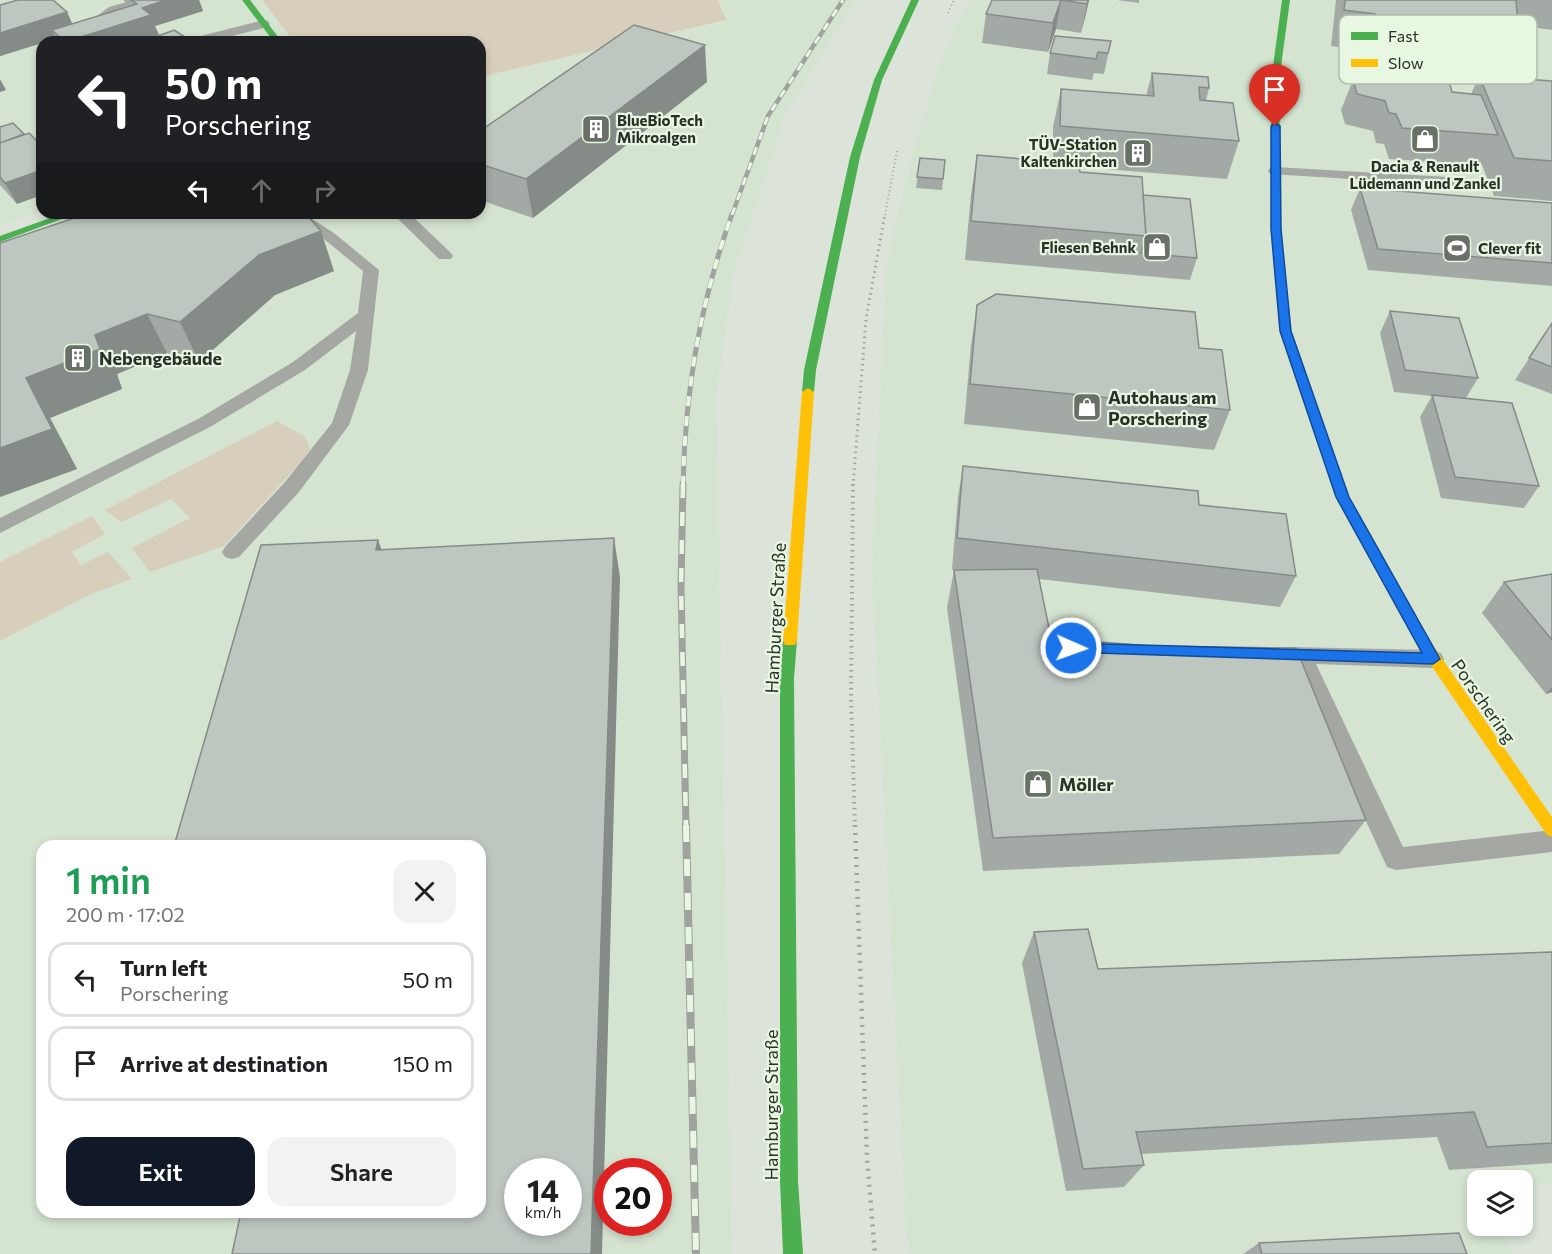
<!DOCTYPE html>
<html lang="en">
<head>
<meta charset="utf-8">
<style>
	:root { --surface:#fff; --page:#f2f2f2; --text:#202124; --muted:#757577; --line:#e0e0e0; --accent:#111827 }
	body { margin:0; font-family:Commissioner,sans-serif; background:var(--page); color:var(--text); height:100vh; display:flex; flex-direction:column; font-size:22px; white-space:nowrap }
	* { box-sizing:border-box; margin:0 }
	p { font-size:20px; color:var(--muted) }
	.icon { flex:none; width:33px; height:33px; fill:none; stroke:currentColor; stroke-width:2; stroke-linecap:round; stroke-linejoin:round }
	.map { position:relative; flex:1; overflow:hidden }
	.side { position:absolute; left:36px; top:840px; width:450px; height:378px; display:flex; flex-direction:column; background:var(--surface); border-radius:18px; box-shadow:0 3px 9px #0003 }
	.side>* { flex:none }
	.top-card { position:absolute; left:36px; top:36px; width:450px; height:183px; border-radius:18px; box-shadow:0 3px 9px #0003; background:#202124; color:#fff; overflow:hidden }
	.fabs { position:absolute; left:1467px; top:1170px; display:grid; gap:12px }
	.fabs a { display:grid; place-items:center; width:66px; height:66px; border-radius:12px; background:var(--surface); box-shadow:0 3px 9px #0003; font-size:30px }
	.speed { position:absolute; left:504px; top:1158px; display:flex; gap:12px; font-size:30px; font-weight:700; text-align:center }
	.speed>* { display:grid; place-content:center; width:78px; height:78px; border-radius:50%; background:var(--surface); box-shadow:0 3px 9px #0003; line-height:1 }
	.speed small { font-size:15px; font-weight:400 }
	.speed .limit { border:9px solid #d22; background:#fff; color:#111 }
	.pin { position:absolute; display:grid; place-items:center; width:51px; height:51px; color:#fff; margin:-62px -26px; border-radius:50% 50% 50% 0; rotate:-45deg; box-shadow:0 0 6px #0007 }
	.pin .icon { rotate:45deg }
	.me { position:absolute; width:66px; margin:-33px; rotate:92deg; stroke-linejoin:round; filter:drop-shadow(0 0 4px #0008) }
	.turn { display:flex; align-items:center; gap:21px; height:126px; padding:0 30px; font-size:27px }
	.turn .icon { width:78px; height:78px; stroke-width:2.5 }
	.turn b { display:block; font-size:42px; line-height:51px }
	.lanes { display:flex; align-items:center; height:57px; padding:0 30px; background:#0003; justify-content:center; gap:30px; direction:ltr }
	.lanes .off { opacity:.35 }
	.round { display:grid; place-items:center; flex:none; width:63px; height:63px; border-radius:18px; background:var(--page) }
	.head { display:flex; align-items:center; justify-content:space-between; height:102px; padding:0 30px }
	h1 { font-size:36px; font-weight:600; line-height:45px; color:#1e9e55 }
	.cta { display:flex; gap:12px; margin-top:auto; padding:12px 30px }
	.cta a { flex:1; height:69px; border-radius:18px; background:var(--accent); color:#fff; font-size:24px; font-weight:600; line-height:69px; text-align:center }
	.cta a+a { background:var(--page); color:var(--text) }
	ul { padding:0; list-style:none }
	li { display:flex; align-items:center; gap:18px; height:75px; margin:0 12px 9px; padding:0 18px; border:3px solid var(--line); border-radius:18px }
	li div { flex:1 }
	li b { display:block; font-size:22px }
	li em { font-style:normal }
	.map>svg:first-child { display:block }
	.built { fill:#d5e4d0; fill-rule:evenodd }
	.green { fill:#d7cfbb }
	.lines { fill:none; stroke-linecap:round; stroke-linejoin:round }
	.path-far3 { stroke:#a1a39e; stroke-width:2; stroke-dasharray:1 3; stroke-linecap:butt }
	.path-far2 { stroke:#a1a39e; stroke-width:3; stroke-dasharray:1.5 4; stroke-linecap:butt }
	.path-far1 { stroke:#a1a39e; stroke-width:4; stroke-dasharray:1.5 4.5; stroke-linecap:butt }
	.path { stroke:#a1a39e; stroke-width:4.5; stroke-dasharray:2 6; stroke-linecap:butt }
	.lane { fill:#a5a7a2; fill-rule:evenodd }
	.fast { fill:#4caf50; fill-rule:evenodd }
	.slow { fill:#ffc107; fill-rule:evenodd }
	.rail-far3-casing { stroke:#a0a39d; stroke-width:4.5 }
	.rail-far2-casing { stroke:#a0a39d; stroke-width:5 }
	.rail-far1-casing { stroke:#a0a39d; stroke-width:7 }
	.rail-casing { stroke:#a0a39d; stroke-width:8 }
	.rail-far3 { stroke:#e7f7e1; stroke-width:3; stroke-dasharray:8; stroke-linecap:butt }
	.rail-far2 { stroke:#e7f7e1; stroke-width:4; stroke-dasharray:10; stroke-linecap:butt }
	.rail-far1 { stroke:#e7f7e1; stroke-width:4.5; stroke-dasharray:14; stroke-linecap:butt }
	.rail { stroke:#e7f7e1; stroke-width:6; stroke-dasharray:17; stroke-linecap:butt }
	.wall { fill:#a3aaa5 }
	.shaded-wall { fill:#858b86 }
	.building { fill:#bec6c0; stroke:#858b86; stroke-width:1.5; fill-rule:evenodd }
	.route { fill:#1a73e8; stroke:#114b97; stroke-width:1.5 }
	.labels { text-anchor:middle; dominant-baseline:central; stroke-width:4.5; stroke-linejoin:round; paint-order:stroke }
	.far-poi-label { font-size:15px; font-weight:bold; fill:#2b3129; stroke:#e7f7e1; text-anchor:start }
	.poi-label { font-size:18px; font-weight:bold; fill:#2b3129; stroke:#e7f7e1; text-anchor:start }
	.street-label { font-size:18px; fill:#2b3129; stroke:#e7f7e1 }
	.key { fill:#e7f7e1; stroke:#afbcaa; stroke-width:1.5 }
	.key-label { font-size:16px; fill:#2b3129 }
</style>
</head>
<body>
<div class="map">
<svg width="1552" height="1254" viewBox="0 0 1552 1254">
	<rect width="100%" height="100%" fill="#dce4d9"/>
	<path class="built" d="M0 0H262L294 42H42V211L0 226Z
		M718 0H856L786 113 734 271 716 395 732 1254H0V254L116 213H480V77L726 21ZM42 846H480V1212H42ZM518 1172H568V1222H518ZM608 1172H658V1222H608Z
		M971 0H1552V1184L1523 1185 1522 1180H1478V1226H1501L1512 1254H910L906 1227 872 569 886 269 914 148 946 46Z"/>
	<path class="green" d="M262 0H718L726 20 480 77V42H294Z
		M277 421 304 436 310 449 300 463 224 546 150 572 132 548 190 518 171 499 121 522 105 510Z
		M92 516 105 534 72 552 81 565 108 552 132 579 91 594 0 641V562Z"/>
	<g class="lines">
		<path class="path-far3" d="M948 13 954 0
			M885 215 897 151"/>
		<path class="path-far2" d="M853 486 866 319 885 214"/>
		<path class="path-far1" d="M853 484 851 698 855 826"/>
		<path class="path" d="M855 825 867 1158 875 1254"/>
		<path class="lane" d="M134 0H153L151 3 117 13 78 42H63L109 7Z
			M264 20 268 21 270 24 268 27 208 42H187L189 39Z
			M1275 167 1465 178 1472 182 1465 186 1270 174 1268 171 1270 168Z
			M285 213H303L334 233 379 270 368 370 349 425 299 492 239 557 232 559 225 557 222 552 225 547 285 482 332 423 350 370 356 331 305 370 210 427 0 533V518L198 419 293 362 358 313 363 271 324 239Z
			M392 213H409L451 253 453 256 451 259H439Z
			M1289 647 1433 650 1441 653 1444 659 1441 665 1433 668 1316 664 1403 847 1552 830V852L1396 870 1387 867 1294 664 1281 661 1278 655 1281 649Z"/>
		<path class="fast" d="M242 0H250L282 42H274Z
			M911 0H919L882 80 860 157 816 370 814 392 808 396 802 392 804 370 850 157 874 80Z
			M1282 0H1290L1279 81 1281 229 1291 331 1348 497 1434 648 1432 652H1422L1336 497 1281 331 1271 229V81Z
			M64 213H78L0 242V236Z
			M790 636 795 637 797 641 794 678 798 1181 803 1254H783L780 1181V678L783 641 785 637Z"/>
		<path class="slow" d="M808 388 814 392 797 641 795 645H785L783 641 802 392Z
			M1427 643 1432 644 1552 817V837L1547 835 1422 652 1420 648 1422 644Z"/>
		<g class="rail-far3-casing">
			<path id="rail-far3" d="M732 215 768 116 843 0"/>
		</g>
		<g class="rail-far2-casing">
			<path id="rail-far2" d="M683 486C685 390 700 304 732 214"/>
		</g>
		<g class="rail-far1-casing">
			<path id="rail-far1" d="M683 484 681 586 686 826"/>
		</g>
		<g class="rail-casing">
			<path id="rail" d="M686 825 696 1254"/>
		</g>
		<use href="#rail-far3" class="rail-far3"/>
		<use href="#rail-far2" class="rail-far2"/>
		<use href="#rail-far1" class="rail-far1"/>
		<use href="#rail" class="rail"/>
	</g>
	<path class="wall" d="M124 0H199L203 11 155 26 159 35 137 42H57L56 39 45 42H42V43L0 56V5L72 24 127 7Z
		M992 0H1089L1081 33 1056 29 1048 52 982 43 986 14Z
		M1117 0H1139V3Z
		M1336 0H1552V30L1518 25 1519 34 1501 70 1440 61 1432 80 1452 92 1471 94 1479 76 1552 81V201L1494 196 1482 165 1389 159 1384 144 1376 143 1373 131 1345 124 1341 110 1353 80H1430L1360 69 1361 51 1331 46Z
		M1111 41 1104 74 1094 73 1092 80 1047 74 1050 53Z
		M1152 73 1209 88 1206 101 1239 141 1227 179 1080 167V172L1143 195 1197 258 1190 280 965 260 971 194 977 155 1053 161V127L1061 89 1146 96Z
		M707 82 533 218 480 200V131Z
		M0 127 17 204 0 185Z
		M920 158 945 160 942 190 916 188Z
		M1360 188 1552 203V286L1368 270 1351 210Z
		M0 243 334 271 275 295 199 362 167 353 117 374 122 389 50 418 77 469 0 497Z
		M977 305 1199 348 1230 410 1214 450 964 424 971 345Z
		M1390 311 1478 378 1466 398 1539 486 1524 508 1441 498 1420 417 1432 396 1394 392 1380 333Z
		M1552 323V394L1515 380Z
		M963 466 1199 505 1296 576 1280 607 1039 579 1051 638 1366 820 1339 854 983 871 947 608 954 570 952 569 958 497Z
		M1552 574V692L1546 694 1482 613 1504 582Z
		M1034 932 1098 969 1552 952V1163L1449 1170 1437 1137 1141 1154 1144 1165 1124 1187 1066 1191 1022 963Z
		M1259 1243 1467 1254H1243Z"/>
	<path class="shaded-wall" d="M166 0H199L203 11 155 26 159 35 137 42H65L142 8Z
		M1061 0 1056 29 1048 52 1053 23Z
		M1088 0H1089L1086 14 1081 33Z
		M67 12 76 32 52 30 56 39 45 42H42V43L0 56V33Z
		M705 45 707 82 533 218 526 179Z
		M0 79 6 90 0 92Z
		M42 170V195L17 204 5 183Z
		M321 231 334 271 275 295 199 362 180 322 259 255Z
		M147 314 167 353 117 374 122 389 50 418 77 469 0 497V448L26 378 95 335Z
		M614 538 620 577 602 1254H591Z
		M378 540 393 579 376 550Z
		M1552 687V692L1546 694Z"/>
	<path class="building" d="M18 0H53L67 12 0 33V5Z
		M131 0H166L142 8 151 15 65 42 52 30 137 4Z
		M992 0H1088L1087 4 1061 0 1053 23 986 14Z
		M1345 0H1516L1519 34 1447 23 1448 43 1374 33 1375 14 1344 10Z
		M634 25 705 45 526 179 480 164V131Z
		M174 30 193 42H142Z
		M1055 36 1111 41 1108 53 1098 52 1096 59 1050 53Z
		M1152 73 1208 77 1209 88 1199 87 1200 100 1233 103 1239 141 1060 126 1061 89 1154 96Z
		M1367 76 1449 81 1452 92 1481 95 1498 135 1402 128 1396 114 1389 113 1385 101 1357 94 1353 80Z
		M1479 76 1552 81V161L1514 158Z
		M13 123 24 134 0 143V127Z
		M29 133 42 146V170L5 183 0 177V143Z
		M977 155 1079 164 1080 172 1142 177 1146 236 971 221Z
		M920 158 945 160 943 179 917 177Z
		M1360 188 1552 203V263L1378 249Z
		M1143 195 1190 199 1197 258 1141 253 1146 236Z
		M89 213H305L321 231 259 255 180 322 147 314 95 335 100 349 26 378 52 429 0 448V243Z
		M996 294 1195 312 1199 348 1222 350 1230 410 970 384 977 305Z
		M1390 311 1459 318 1478 378 1405 370Z
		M1552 323V367L1529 358Z
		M1432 395 1512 403 1539 486 1455 477Z
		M963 466 1198 491 1199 505 1286 514 1296 576 957 538Z
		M614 538 591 1254H232L241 1212H480V846H174L261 545 378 540 376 550ZM518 1172H568V1222H518Z
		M1037 569 1051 638 1151 646 1296 648 1366 820 993 838 954 570Z
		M1552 574V640L1504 582Z
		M1088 929 1098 969 1552 952V1143L1487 1147 1474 1112 1136 1132 1144 1165 1083 1169 1034 932Z
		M1459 1233 1467 1254H1262L1259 1243Z"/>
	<path class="route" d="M1275 123 1280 126 1281 229 1291 331 1349 497 1440 659 1433 664 1066 652 1064 648 1066 645 1071 643 1422 653 1336 497 1280 331 1271 229V126Z"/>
	<defs>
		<g id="building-square" transform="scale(1.5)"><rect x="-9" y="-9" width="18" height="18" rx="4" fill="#697067" stroke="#e7f7e1"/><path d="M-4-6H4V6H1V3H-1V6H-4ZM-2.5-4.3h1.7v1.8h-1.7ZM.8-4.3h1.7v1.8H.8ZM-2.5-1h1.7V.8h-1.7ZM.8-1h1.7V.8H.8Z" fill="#fff"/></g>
		<g id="shop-square" transform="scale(1.5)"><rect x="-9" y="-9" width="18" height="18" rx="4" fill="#697067" stroke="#e7f7e1"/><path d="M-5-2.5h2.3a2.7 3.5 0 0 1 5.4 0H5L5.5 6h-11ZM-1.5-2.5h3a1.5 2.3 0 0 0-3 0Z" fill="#fff"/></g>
		<g id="stadium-square" transform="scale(1.5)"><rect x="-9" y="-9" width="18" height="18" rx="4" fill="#697067" stroke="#e7f7e1"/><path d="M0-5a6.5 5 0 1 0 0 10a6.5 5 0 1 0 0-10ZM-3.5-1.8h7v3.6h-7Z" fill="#fff"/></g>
	</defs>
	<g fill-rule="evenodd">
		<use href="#building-square" x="596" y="129"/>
		<use href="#shop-square" x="1425" y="139"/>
		<use href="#building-square" x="1138" y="153"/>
		<use href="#shop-square" x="1157" y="247"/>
		<use href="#stadium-square" x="1457" y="248"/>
		<use href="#building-square" x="78" y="358"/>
		<use href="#shop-square" x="1087" y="407"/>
		<use href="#shop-square" x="1038" y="784"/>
	</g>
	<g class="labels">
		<g class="far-poi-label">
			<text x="617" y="120">BlueBioTech<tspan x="617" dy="17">Mikroalgen</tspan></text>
			<text x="1117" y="144" text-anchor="end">TÜV-Station<tspan x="1117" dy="17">Kaltenkirchen</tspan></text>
			<text x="1425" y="166" text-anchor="middle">Dacia &amp; Renault<tspan x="1425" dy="17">Lüdemann und Zankel</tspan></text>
			<text x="1136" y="247" text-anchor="end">Fliesen Behnk</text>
			<text x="1478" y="248">Clever fit</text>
		</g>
		<g class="poi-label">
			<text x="99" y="358">Nebengebäude</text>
			<text x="1108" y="397">Autohaus am<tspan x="1108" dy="21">Porschering</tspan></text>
			<text x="1059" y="784">Möller</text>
		</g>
		<g class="street-label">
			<text transform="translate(775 618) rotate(-87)">Hamburger Straße</text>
			<text transform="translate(1484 701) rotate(55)">Porschering</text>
			<text transform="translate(771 1105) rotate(-90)">Hamburger Straße</text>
		</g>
	</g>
	<rect x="1339" y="15" width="198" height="69" rx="9" class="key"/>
	<rect x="1351" y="32" width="27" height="8" fill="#4caf50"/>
	<rect x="1351" y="59" width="27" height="8" fill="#ffc107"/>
	<g class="key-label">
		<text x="1388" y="42">Fast</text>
		<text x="1388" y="69">Slow</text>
	</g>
</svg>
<div class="fabs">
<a><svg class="icon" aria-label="layers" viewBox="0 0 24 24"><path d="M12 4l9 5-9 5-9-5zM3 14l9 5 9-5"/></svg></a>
</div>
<div class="speed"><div>14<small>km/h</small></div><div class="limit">20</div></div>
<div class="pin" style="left:1275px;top:126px;background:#d93025"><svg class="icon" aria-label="arrive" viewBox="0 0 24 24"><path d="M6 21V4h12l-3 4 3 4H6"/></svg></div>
<svg class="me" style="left:1071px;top:648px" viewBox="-20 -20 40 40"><circle r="17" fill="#1a73e8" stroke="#fff" stroke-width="3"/><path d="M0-11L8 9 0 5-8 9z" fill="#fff"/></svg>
<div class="top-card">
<div class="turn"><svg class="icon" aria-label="left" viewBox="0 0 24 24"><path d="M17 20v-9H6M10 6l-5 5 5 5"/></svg><div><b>50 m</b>Porschering</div></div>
<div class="lanes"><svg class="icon" aria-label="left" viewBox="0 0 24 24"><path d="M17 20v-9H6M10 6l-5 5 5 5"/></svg><svg class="icon off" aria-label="ahead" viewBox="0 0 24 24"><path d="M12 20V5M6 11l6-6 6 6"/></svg><svg class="icon off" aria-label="right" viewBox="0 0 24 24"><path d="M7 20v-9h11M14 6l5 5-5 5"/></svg></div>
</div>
<section class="side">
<div class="head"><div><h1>1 min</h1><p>200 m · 17:02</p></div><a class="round"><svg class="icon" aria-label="close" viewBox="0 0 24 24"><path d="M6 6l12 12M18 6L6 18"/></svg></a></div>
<ul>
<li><svg class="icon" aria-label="left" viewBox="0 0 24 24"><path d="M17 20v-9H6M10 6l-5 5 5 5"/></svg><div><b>Turn left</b><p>Porschering</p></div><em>50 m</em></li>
<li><svg class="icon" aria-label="arrive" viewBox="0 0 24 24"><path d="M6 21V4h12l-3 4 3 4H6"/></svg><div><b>Arrive at destination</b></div><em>150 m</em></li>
</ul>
<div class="cta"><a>Exit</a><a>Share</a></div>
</section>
</div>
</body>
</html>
